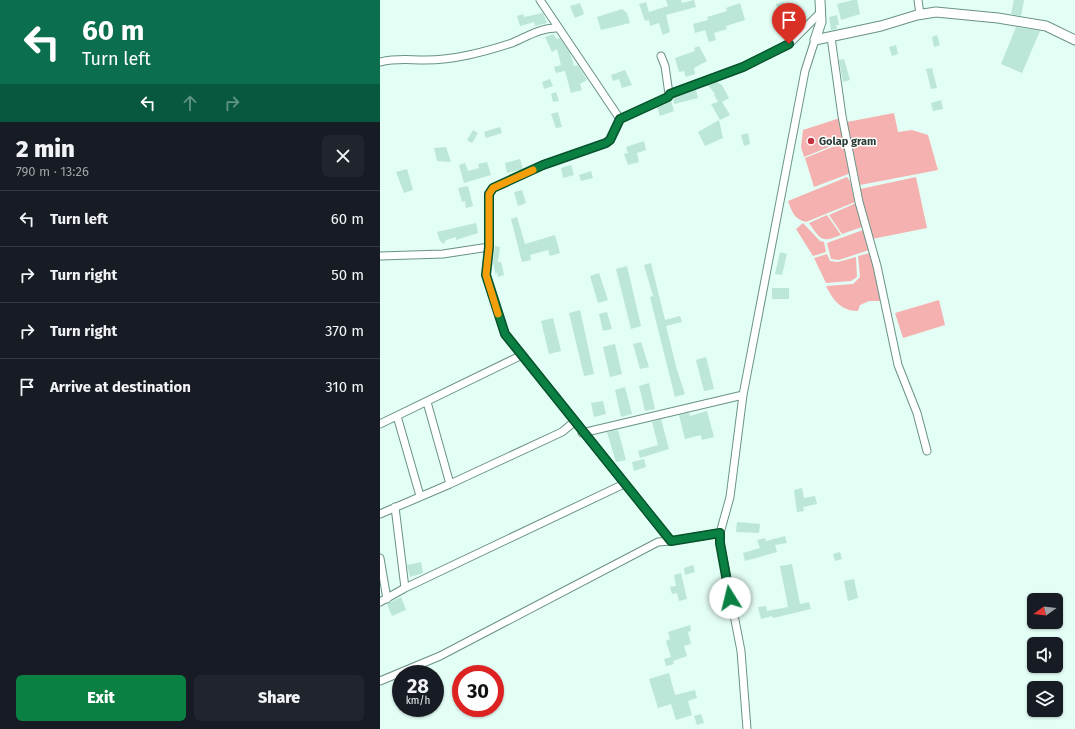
<!DOCTYPE html>
<html lang="en">
<head>
<meta charset="utf-8">
<style>
	:root { --surface:#171b24; --page:#20242c; --text:#f1f3f6; --muted:#9ea1a6; --line:#363941; --accent:#0b8043 }
	body { margin:0; font-family:"Fira Sans",sans-serif; background:var(--page); color:var(--text); height:100vh; display:flex; flex-direction:column; font-size:15px; white-space:nowrap }
	* { box-sizing:border-box; margin:0 }
	p { font-size:13px; color:var(--muted) }
	.icon { flex:none; width:22px; height:22px; fill:none; stroke:currentColor; stroke-width:2; stroke-linecap:round; stroke-linejoin:round }
	.map { position:relative; flex:1; overflow:hidden }
	.drawer { display:flex; flex-direction:column; background:var(--surface); width:380px }
	.drawer>* { flex:none }
	.guide { background:#0b6e4f; color:#fff; overflow:hidden }
	.needle { width:26px; rotate:255deg }
	.buttons { position:absolute; left:647px; top:593px; display:grid; gap:8px }
	.buttons a { display:grid; place-items:center; width:36px; height:36px; border-radius:6px; background:var(--surface); box-shadow:0 1px 3px #0004; font-size:20px }
	.speed { position:absolute; left:12px; top:665px; display:flex; gap:8px; font-size:20px; font-weight:700; text-align:center }
	.speed>* { display:grid; place-content:center; width:52px; height:52px; border-radius:50%; background:var(--surface); box-shadow:0 1px 3px #0004; line-height:1 }
	.speed small { font-size:10px; font-weight:400 }
	.speed .limit { border:6px solid #d22; background:#fff; color:#111 }
	.pin { position:absolute; display:grid; place-items:center; width:34px; height:34px; color:#fff; margin:-41px -17px; border-radius:50% 50% 50% 0; rotate:-45deg; box-shadow:0 0 4px #0007 }
	.pin .icon { rotate:45deg }
	.me { position:absolute; width:44px; margin:-22px; rotate:351deg; stroke-linejoin:round; filter:drop-shadow(0 0 3px #0008) }
	.turn { display:flex; align-items:center; gap:14px; height:84px; padding:0 16px; font-size:18px }
	.turn .icon { width:52px; height:52px; stroke-width:2.5 }
	.turn b { display:block; font-size:28px; line-height:34px }
	.lanes { display:flex; align-items:center; height:38px; padding:0 16px; background:#0003; justify-content:center; gap:20px; direction:ltr }
	.lanes .off { opacity:.35 }
	.round { display:grid; place-items:center; flex:none; width:42px; height:42px; border-radius:6px; background:var(--page) }
	.head { display:flex; align-items:center; justify-content:space-between; height:68px; padding:0 16px }
	h1 { font-size:24px; font-weight:800; line-height:30px }
	.primary-button { display:flex; gap:8px; margin-top:auto; padding:8px 16px }
	.primary-button a { flex:1; height:46px; border-radius:6px; background:var(--accent); color:#fff; font-size:16px; font-weight:800; line-height:46px; text-align:center }
	.primary-button a+a { background:var(--page); color:var(--text) }
	ul { padding:0; list-style:none }
	li { display:flex; align-items:center; gap:12px; height:56px; padding:0 16px; border-top:1px solid var(--line) }
	li div { flex:1 }
	li b { display:block; font-size:15px }
	li em { font-style:normal }
	main { display:flex; flex:1; min-height:0 }
	.map>svg:first-child { display:block }
	.green { fill:#f5b1af }
	.building { fill:#bbe6d8 }
	.lines { fill:none; stroke-linecap:round; stroke-linejoin:round }
	.minor-casing { stroke:#699285; stroke-width:9 }
	.tertiary-casing { stroke:#699285; stroke-width:11 }
	.minor { stroke:#fff; stroke-width:7 }
	.tertiary { stroke:#fff; stroke-width:9 }
	.route-casing { stroke:#07532c; stroke-width:10 }
	.route { stroke:#0b8043; stroke-width:7 }
	.slow { stroke:#f59e0b; stroke-width:7 }
	.poi-dot { fill:#c33341; stroke:#fff; stroke-width:1.5 }
	.labels { text-anchor:middle; dominant-baseline:central; stroke-width:3; stroke-linejoin:round; paint-order:stroke }
	.poi-label { font-size:11px; font-weight:bold; fill:#2a3c36; stroke:#fff; text-anchor:start }
</style>
</head>
<body>
<main>
<section class="drawer">
<div class="guide">
<div class="turn"><svg class="icon" aria-label="left" viewBox="0 0 24 24"><path d="M17 20v-9H6M10 6l-5 5 5 5"/></svg><div><b>60 m</b>Turn left</div></div>
<div class="lanes"><svg class="icon" aria-label="left" viewBox="0 0 24 24"><path d="M17 20v-9H6M10 6l-5 5 5 5"/></svg><svg class="icon off" aria-label="ahead" viewBox="0 0 24 24"><path d="M12 20V5M6 11l6-6 6 6"/></svg><svg class="icon off" aria-label="right" viewBox="0 0 24 24"><path d="M7 20v-9h11M14 6l5 5-5 5"/></svg></div>
</div>
<div class="head"><div><h1>2 min</h1><p>790 m · 13:26</p></div><a class="round"><svg class="icon" aria-label="close" viewBox="0 0 24 24"><path d="M6 6l12 12M18 6L6 18"/></svg></a></div>
<ul>
<li><svg class="icon" aria-label="left" viewBox="0 0 24 24"><path d="M17 20v-9H6M10 6l-5 5 5 5"/></svg><div><b>Turn left</b></div><em>60 m</em></li>
<li><svg class="icon" aria-label="right" viewBox="0 0 24 24"><path d="M7 20v-9h11M14 6l5 5-5 5"/></svg><div><b>Turn right</b></div><em>50 m</em></li>
<li><svg class="icon" aria-label="right" viewBox="0 0 24 24"><path d="M7 20v-9h11M14 6l5 5-5 5"/></svg><div><b>Turn right</b></div><em>370 m</em></li>
<li><svg class="icon" aria-label="arrive" viewBox="0 0 24 24"><path d="M6 21V4h12l-3 4 3 4H6"/></svg><div><b>Arrive at destination</b></div><em>310 m</em></li>
</ul>
<div class="primary-button"><a>Exit</a><a>Share</a></div>
</section>
<div class="map">
<svg width="695" height="729" viewBox="0 0 695 729">
	<rect width="100%" height="100%" fill="#e3fef5"/>
	<path class="green" d="M514 113 518 132 532 130 548 135 558 170 480 185 467 122Z
		M460 118 464 141 424 157 421 147 423 130Z
		M465 142 471 173 434 187 425 158Z
		M467 177 470 181 475 202 426 222C414 219 412 212 408 201Z
		M536 177 547 228 492 239 480 189Z
		M476 203 482 227 462 234 449 215Z
		M447 215 461 235C441 243 441 240 429 223Z
		M423 223 440 241 444 242 446 252 433 256 416 229Z
		M483 230 489 250 459 260 451 259 447 243Z
		M490 253 502 301H489L480 305 478 311C461 311 453 300 446 286L473 284 480 277 478 256Z
		M447 254 450 261 458 262 476 257 477 277 471 281 446 283 434 258Z
		M559 300 565 325 523 338 515 313Z"/>
	<path class="building" d="M286 0H301L302 3 314 0 316 7 286 15 290 32 283 35 279 23 270 26 269 20 265 21 259 4 266 2 269 12 288 6Z
		M473 0H477L480 14 461 20 457 4Z
		M634 0H644L641 16 631 14Z
		M404 2 406 15 409 14 412 24 398 28 395 18 399 17 396 4Z
		M200 3 204 14 195 18 190 6Z
		M360 3 365 20 346 26 347 29 334 33 336 40 329 42 325 30 315 33 313 24 328 20 327 17 347 11 346 8Z
		M242 9 247 13 250 23 221 30 217 17Z
		M163 13 167 23 155 26 154 22 140 26 137 16 143 14 144 17Z
		M457 15 459 25H456L457 29 451 30 449 17Z
		M636 27 660 31 642 73 621 64Z
		M173 34 177 39 180 38 190 53 194 66 198 65 207 80 200 84 202 90 191 93 185 71 176 73 174 67 181 65 177 49 172 52 165 37Z
		M557 35 560 45 554 47 552 37Z
		M516 45 518 54 512 56 509 47Z
		M319 46 327 61 314 68 315 74 306 77 304 71 299 72 295 58 315 51 314 48Z
		M464 59 470 80 463 82 459 60Z
		M552 68 557 88 551 89 546 69Z
		M245 70 252 85 242 88 239 79 233 81 231 75Z
		M170 79 173 86 164 89 162 82Z
		M337 82 342 85 349 98 342 102 350 115 340 120 331 104 338 102 334 95 335 94 328 85Z
		M316 90 318 98 294 104 293 98Z
		M176 92 179 101 173 102 171 94Z
		M561 100 563 109 553 111 551 103Z
		M291 101 294 111 280 116 277 107Z
		M178 112 182 127 176 128 171 114Z
		M339 120 343 138 325 146 318 132Z
		M120 127 122 133 106 138 104 132Z
		M93 130 98 133 92 143 87 140Z
		M368 133 370 144 364 146 361 135Z
		M264 141 266 150 257 153 259 162 248 165 244 154 248 153 246 147Z
		M66 147 71 162 57 161 54 148Z
		M140 159 143 169 127 173 125 163Z
		M107 162 111 175 84 183 79 165 85 163 88 171 99 168 98 164Z
		M191 165 194 175 183 178 181 168Z
		M27 169 33 190 24 193 16 172Z
		M211 171 213 178 201 181 199 175Z
		M88 186 93 206 86 208 85 201 82 202 78 188Z
		M142 190 146 203 138 206 134 192Z
		M137 217 145 244 175 235 180 253 170 256 168 250 150 255 151 260 142 262 131 219Z
		M96 223 98 233 76 240V237L66 240 64 244 60 241 57 232Z
		M115 246 120 247 118 262H121L124 275 118 277 117 271 116 276 113 263Z
		M400 252 407 254 402 275 395 274Z
		M271 263 285 320 300 316 302 322 286 326 297 370 305 394 295 397 270 297 273 296 264 265Z
		M247 266 261 326 251 329 236 269Z
		M219 273 228 300 218 303 210 276Z
		M392 288H409V299H392Z
		M200 310 214 374 204 376 189 313Z
		M227 312 232 329 223 331 219 314Z
		M173 318 181 351 169 354 161 321Z
		M261 342 269 367 260 369 253 344Z
		M235 344 242 374 230 377 223 347Z
		M326 357 334 389 324 391 316 360Z
		M269 383 275 409 265 411 259 386Z
		M245 387 252 414 241 417 235 390Z
		M223 401 226 414 214 417 211 403Z
		M327 411 334 437 322 440 321 435 305 439 299 415 309 413 310 416Z
		M281 419 289 449 260 458 258 451 278 445 272 422Z
		M238 430 246 460 236 462 227 432Z
		M264 459 266 467 254 471 252 462Z
		M422 488 424 498 435 496 437 504 423 507 424 511 417 512 414 490Z
		M357 522 380 524 379 533 356 532Z
		M405 536 407 543 395 545 397 552 365 561 363 553 380 548 377 540 385 538 386 541Z
		M460 552 462 559 455 561 453 554Z
		M41 562 43 573 30 577 27 565Z
		M412 564 420 604 429 602 431 609 393 618 392 616 381 619 378 607 386 606 387 611 408 607 400 566Z
		M313 565 315 572 305 575 304 568Z
		M301 573 307 599 299 601 297 593 292 594 290 587 296 586 294 575Z
		M474 579 478 598 468 601 464 581Z
		M21 597 26 610 12 616 7 604Z
		M310 625 311 631 308 632 311 644 304 646 307 656 293 661 294 664 286 666 284 659 291 657 286 641 290 639 288 632Z
		M289 673 295 695 315 690 317 698 308 701 312 715 296 720 291 704 278 708 269 679Z
		M321 714 324 723 317 725 314 716Z"/>
	<g class="lines">
		<g class="minor-casing">
			<path id="minor" d="M160 0 240 119 288 97 289 94 285 66 281 56
				M538 0 540 14
				M451 37 462 116 479 202 497 266 518 365 537 413 547 451
				M0 62C17 58 28 60 45 60 75 60 104 52 132 43 146 37 162 27 178 28
				M289 94 363 67 409 44 440 13
				M240 119 230 140 226 143 163 165 113 188 109 194V247L106 275 125 334 291 541 340 533
				M0 256 63 254 109 247
				M47 402 70 484
				M17 416 40 496
				M0 424 140 356
				M202 433 363 395
				M15 507 25 588
				M0 514 70 484 182 432 194 422
				M0 558 7 599
				M0 602 25 588 244 484
				M0 681 60 656 278 542 291 541
				M367 729 361 651 340 543V533L350 497 363 395 425 71 435 40"/>
		</g>
		<g class="tertiary-casing">
			<path id="tertiary" d="M440 0 441 22 435 40 501 26 537 15 556 12 618 18 666 26 695 40"/>
		</g>
		<use href="#minor" class="minor"/>
		<use href="#tertiary" class="tertiary"/>
	</g>
	<g class="lines">
		<g class="route-casing">
			<path id="route" d="M350 598 340 543V533L291 541 125 334 106 275 109 247V194L113 188 163 165 226 143 230 140 240 119 288 97 290 94 363 67 409 44"/>
		</g>
		<use href="#route" class="route"/>
		<path class="slow" d="M118 314 106 275 109 247V194L113 188 153 170"/>
	</g>
	<circle class="poi-dot" cx="431" cy="141" r="4"/>
	<g class="labels">
		<g class="poi-label">
			<text x="439" y="141">Golap gram</text>
		</g>
	</g>
</svg>
<div class="buttons">
<a><svg class="needle" viewBox="-14 -14 28 28"><path d="M0-13l5 13h-10z" fill="#e53935"/><path d="M0 13l5-13h-10z" fill="#9ea1a6"/></svg></a>
<a><svg class="icon" aria-label="sound" viewBox="0 0 24 24"><path d="M4 9h4l5-4v14l-5-4H4zM17 9q2 3 0 6"/></svg></a>
<a><svg class="icon" aria-label="layers" viewBox="0 0 24 24"><path d="M12 4l9 5-9 5-9-5zM3 14l9 5 9-5"/></svg></a>
</div>
<div class="speed"><div>28<small>km/h</small></div><div class="limit">30</div></div>
<div class="pin" style="left:409px;top:44px;background:#d93025"><svg class="icon" aria-label="arrive" viewBox="0 0 24 24"><path d="M6 21V4h12l-3 4 3 4H6"/></svg></div>
<svg class="me" style="left:350px;top:598px" viewBox="-20 -20 40 40"><circle r="19" fill="#fff"/><path d="M0-13L10 11 0 6-10 11z" fill="#0b8043"/></svg>
</div>
</main>
</body>
</html>
